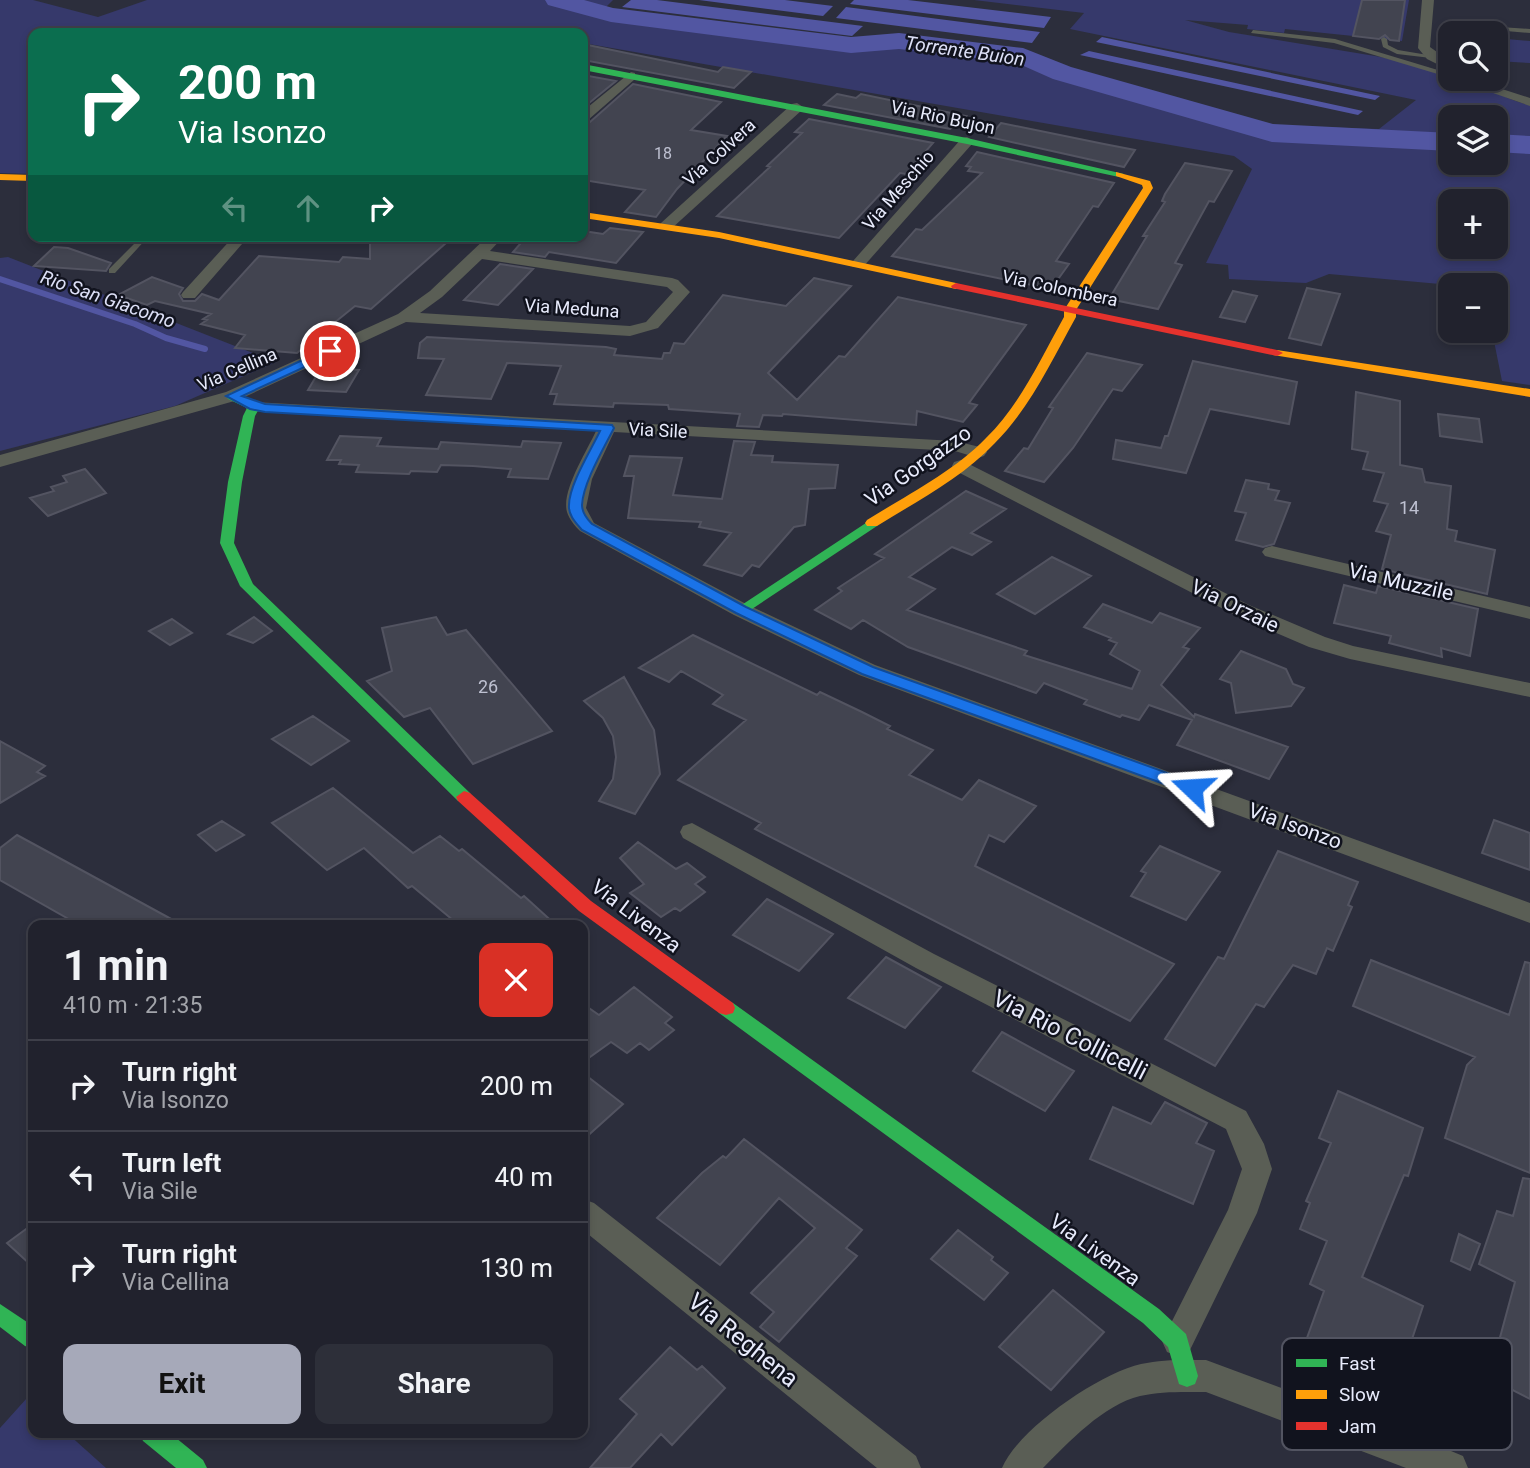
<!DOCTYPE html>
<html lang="en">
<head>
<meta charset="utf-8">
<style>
	:root { --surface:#21222d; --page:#2d2f39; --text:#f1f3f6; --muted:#a2a4aa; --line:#3e3f49; --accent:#a6a9b9 }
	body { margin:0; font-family:Roboto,sans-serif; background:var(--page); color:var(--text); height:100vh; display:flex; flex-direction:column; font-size:26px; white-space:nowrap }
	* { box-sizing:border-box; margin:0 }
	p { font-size:23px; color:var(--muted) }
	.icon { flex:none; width:38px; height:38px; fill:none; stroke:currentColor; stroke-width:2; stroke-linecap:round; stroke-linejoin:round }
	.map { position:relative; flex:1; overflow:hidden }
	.sheet { position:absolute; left:28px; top:920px; width:560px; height:518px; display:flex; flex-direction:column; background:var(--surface); border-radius:14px; box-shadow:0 4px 10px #0003,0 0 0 2px var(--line) }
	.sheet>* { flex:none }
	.top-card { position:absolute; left:28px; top:28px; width:560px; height:214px; border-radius:14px; box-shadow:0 4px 10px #0003,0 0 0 2px var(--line); background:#0b6e4f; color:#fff; overflow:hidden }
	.fabs { position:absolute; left:1438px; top:21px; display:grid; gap:14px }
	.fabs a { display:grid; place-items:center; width:70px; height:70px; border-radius:14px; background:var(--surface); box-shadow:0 4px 10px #0003,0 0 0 2px var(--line); font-size:35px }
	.pin { position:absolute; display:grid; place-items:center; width:60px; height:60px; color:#fff; margin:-30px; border:4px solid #fff; border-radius:50%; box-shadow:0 2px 7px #0007 }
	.me { position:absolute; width:77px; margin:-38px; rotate:290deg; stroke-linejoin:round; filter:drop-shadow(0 0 5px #0008) }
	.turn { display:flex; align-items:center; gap:24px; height:147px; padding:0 35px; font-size:32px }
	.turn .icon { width:91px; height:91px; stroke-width:2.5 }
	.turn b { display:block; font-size:49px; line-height:60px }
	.lanes { display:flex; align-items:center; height:66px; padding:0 35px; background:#0003; justify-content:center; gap:35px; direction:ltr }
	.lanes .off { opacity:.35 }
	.round { display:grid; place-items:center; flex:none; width:74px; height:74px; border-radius:14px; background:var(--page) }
	.headline { display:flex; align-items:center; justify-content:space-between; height:119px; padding:0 35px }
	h1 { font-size:42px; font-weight:700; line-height:52px }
	.button { display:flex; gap:14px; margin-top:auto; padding:14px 35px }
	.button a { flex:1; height:80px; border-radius:14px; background:var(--accent); color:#111; font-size:28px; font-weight:700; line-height:80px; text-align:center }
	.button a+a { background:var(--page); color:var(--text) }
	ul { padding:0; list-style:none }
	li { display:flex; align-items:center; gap:21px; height:91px; padding:0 35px; border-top:2px solid var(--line) }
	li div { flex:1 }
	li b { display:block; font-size:26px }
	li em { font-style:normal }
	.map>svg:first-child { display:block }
	.green { fill:#36396b; fill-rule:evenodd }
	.water { fill:#5256a2 }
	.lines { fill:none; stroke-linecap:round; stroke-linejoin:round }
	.stream { stroke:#5256a2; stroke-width:6 }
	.river { fill:#5256a2; fill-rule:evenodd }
	.building { fill:#424450; stroke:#535461; stroke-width:2 }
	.lane { fill:#5a5e55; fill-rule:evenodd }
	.street { fill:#5a5e55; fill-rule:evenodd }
	.fast { fill:#30b455; fill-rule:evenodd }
	.slow { fill:#ff9f0a; fill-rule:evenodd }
	.jam { fill:#e5322d; fill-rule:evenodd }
	.route { fill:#1a73e8; stroke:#114b97; stroke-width:2 }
	.labels { text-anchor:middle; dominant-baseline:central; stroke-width:5; stroke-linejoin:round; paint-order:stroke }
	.far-number-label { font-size:16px; fill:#bec1d1 }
	.far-street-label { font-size:18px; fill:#e8ebfc; stroke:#11131e }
	.number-label { font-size:18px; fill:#bec1d1 }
	.far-water-label { font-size:19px; font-style:italic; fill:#dde0f7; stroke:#11131e }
	.street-label { font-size:21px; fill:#e8ebfc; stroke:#11131e }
	.near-street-label { font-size:24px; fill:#e8ebfc; stroke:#11131e }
	.key { fill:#11131e; stroke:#525461; stroke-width:2 }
	.key-label { font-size:19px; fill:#e8ebfc }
</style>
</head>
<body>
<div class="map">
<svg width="1530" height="1468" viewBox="0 0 1530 1468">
	<rect width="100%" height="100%" fill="#2c2e3c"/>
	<path class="green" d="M0 0H33L98 17 147 0H613L605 8 871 41 898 38 1010 50 1153 105 1244 133 1317 141 1451 149V163H1496V149H1530V385L1502 381 1492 331H1496V285H1451L1329 274 1306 283 1229 279 1228 265 1206 263 1252 169 1234 156 583 43V33H525L482 26 450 33H33V174L0 173ZM1451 201H1496V247H1451Z
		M974 0H1409L1402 41 1285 29 1284 33 1247 29 1248 25 1185 20 1229 32 1381 57 1446 72 1451 73V79C1481 79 1502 100 1530 105V145L1502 142 1496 137V117H1451V136L1403 138 1321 127 1379 129 1416 100 1070 29 1084 13Z
		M1496 38 1530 41V63L1496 61Z
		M8 257 276 362 175 406 0 451V258Z
		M27 1398 33 1403V1433H67L106 1468H0V1428Z"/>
	<path class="water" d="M631 0H657L863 26 852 36 622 7Z
		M699 0H785L833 6 823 16Z
		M854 0H908L1051 17 1044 28 850 4Z
		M846 7 1040 32 1032 43 836 18Z
		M1102 37 1380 96 1375 100 1096 42Z
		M1089 51 1363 111 1358 115 1080 55Z"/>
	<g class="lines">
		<path class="stream" d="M0 279 135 324 166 338 205 349"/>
		<path class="river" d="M545 0H584L613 8 851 37 899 33 1023 48 1071 67 1273 124 1451 133V151L1272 142 1053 79 1017 63 899 49 851 53 611 22 548 5Z
			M1496 134 1530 136V154L1496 152Z"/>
	</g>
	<path class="building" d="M1362 0H1405L1399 41 1390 40 1385 35 1379 39 1353 36Z
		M583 44 718 72 723 67 751 72 734 88 583 60Z
		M583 75 616 81 583 108Z
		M633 84 721 102 691 130 727 136 677 189 656 217 625 212 645 190 583 180V123L590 122Z
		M837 94 856 98 861 94 966 116 950 129 824 105Z
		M809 119 933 143 906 174 900 173 839 238 717 216 770 167 767 166 802 133 795 132Z
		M1001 123 1104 144 1135 150 1124 167 989 137Z
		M977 152 1114 183 1098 207 1093 206 1056 261 1069 264 1051 289 892 256 916 229 922 230 982 173 968 171 971 167 966 166Z
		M1185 163 1232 171 1214 202 1209 201 1175 263 1182 265 1158 309 1109 299 1147 236H1143L1165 202 1162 201 1165 194Z
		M610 228 643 232 616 263 549 252 545 257 513 252 527 236H583V231L603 234Z
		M370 236H454L371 309 355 306 297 353 235 348 245 335 201 324 207 320 203 319 211 314 155 301 147 305 118 295 152 277 183 288 179 294 183 301H195L202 294 219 300 259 256 339 262 343 257 370 259Z
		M54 247 68 248 111 263 106 271 34 266Z
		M500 264 533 269 498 305 464 300Z
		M814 278 851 286 768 373 797 400 839 356 845 357 898 297 1026 325 969 403 977 405 963 422 917 411 916 425 783 414 782 416 763 415 759 427 737 426 740 414 669 409 668 405 614 403 613 407 554 404 557 394H550L561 366 507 363 491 399 426 395 444 359 418 358 420 343 427 337 606 347 616 349 614 355 662 359 664 353H670L674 343 684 344 723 295 786 306Z
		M1307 288 1340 294 1321 345 1289 338Z
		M1233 291 1257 296 1245 322 1220 317Z
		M1087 353 1142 365 1122 391 1113 389 1073 448 1044 482 1005 471 1024 448 1028 449 1053 408 1049 407Z
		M1193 361 1297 382 1289 424 1210 409 1186 473 1113 459 1116 440 1161 448 1165 436H1168Z
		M321 368 359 370 346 392 308 390Z
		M1356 392 1400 401V465L1422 469 1425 482 1451 486 1447 529 1457 531 1455 541 1495 550 1487 594 1382 569 1391 535 1376 531 1388 504 1374 501 1384 473 1363 469 1368 452 1352 449Z
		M1438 414 1479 419 1482 442 1440 436Z
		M340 436 381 438 377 446 438 449 441 442 521 447 523 441 561 443 548 479 508 477 511 469 473 466 441 465 437 472 411 471 409 474 356 472 359 465 339 464 341 460H327Z
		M734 441 755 442 751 455 773 456 772 462 838 465 835 488 809 489 805 525 794 527 759 567 752 565 742 576 704 565 731 533 699 527 701 522 628 518 634 476H624L630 456 682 458 673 495 722 499Z
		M85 469 106 493 48 516 30 498 54 491 51 487 67 482 63 476Z
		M1246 480 1269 484 1268 489 1279 491 1275 500 1290 503 1274 544 1263 547 1236 540 1246 513 1235 511Z
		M966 491 1006 509 971 533 991 542 972 555 952 547 909 577 935 589 907 610 1027 651 1024 655 1132 689 1140 671 1110 654 1117 643 1109 640 1111 638 1084 627 1103 604 1152 623 1160 613 1200 628 1183 647 1189 649 1161 685 1194 717 1195 714 1288 747 1269 779 1177 745 1192 720 1149 705 1139 720 1122 715 1120 717 1084 704 1087 700 1044 683 1036 693 908 647 863 620 851 629 815 610 842 591 838 588 884 558 875 554Z
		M1052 557 1091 576 1035 614 997 594Z
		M1344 585 1376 593 1378 586 1478 609 1470 656 1441 648 1442 657 1389 643 1391 636 1334 623Z
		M254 617 272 631 253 643 228 634Z
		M436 617 447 635 466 630 552 731 473 764 430 708 404 717 367 681 392 671 382 628Z
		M172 619 192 633 170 645 149 631Z
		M693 635 817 695 820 692 862 712 890 726 887 729 933 750 909 775 962 800 979 780 1036 806 1004 842 989 835 975 866 1174 964 1130 1021 755 829 761 823 678 780 746 720 713 704 723 695 681 671 669 682 639 668Z
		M1241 651 1286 669 1293 684 1304 688 1291 706 1236 713 1231 683 1220 679Z
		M624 677 654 730 660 774 635 814 599 801 613 779 616 757 613 736 603 718 584 701Z
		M313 716 349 741 311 765 272 739Z
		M0 741 45 766 37 772 45 776 0 803Z
		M333 788 413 853 440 836 459 851 462 849 521 898 524 896 557 926H460L412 886 408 888 364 848 327 870 272 823Z
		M1494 820 1530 833V870L1482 853Z
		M222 821 244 835 216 851 198 835Z
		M17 835 63 860 184 926H81L0 880V848Z
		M638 842 676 869 687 863 705 877 695 884 705 892 680 911 675 908 661 917 630 893 644 884 620 858Z
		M1160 846 1220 872 1186 920 1131 896 1146 873 1141 871Z
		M1278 851 1358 882 1348 905 1352 907 1333 951 1327 948 1316 974 1293 965 1264 1007 1256 1004 1215 1066 1165 1039 1218 957 1224 959Z
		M767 899 833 934 799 971 733 935Z
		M886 957 941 987 905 1028 848 998Z
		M1371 960 1509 1015 1525 962 1530 963V1173L1445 1138 1467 1065 1475 1057 1353 1006Z
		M634 987 672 1017 665 1023 674 1030 649 1050 640 1043 627 1053 611 1042 583 1062V1004L599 1015Z
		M1002 1032 1074 1071 1045 1111 973 1071Z
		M583 1073 623 1104 583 1140Z
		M1338 1091 1423 1128 1408 1176 1404 1175 1362 1277 1423 1306 1394 1393 1384 1388 1382 1391 1342 1373 1341 1379 1299 1360 1324 1291 1310 1284 1327 1241 1300 1229 1310 1203 1306 1201 1331 1143 1319 1138Z
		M1165 1102 1207 1123 1196 1143 1214 1151 1193 1204 1090 1159 1113 1107 1151 1124Z
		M744 1139 862 1230 846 1248 857 1256 779 1342 760 1327 774 1312 751 1293 815 1228 779 1198 720 1265 657 1218 702 1173 723 1156 726 1158Z
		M1523 1178 1530 1179V1399L1489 1378 1515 1282 1479 1264 1497 1211 1513 1216Z
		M33 1224V1267L7 1243Z
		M958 1230 993 1257 991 1260 1008 1273 984 1300 931 1259Z
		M1459 1234 1480 1244 1470 1270 1451 1261Z
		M1053 1290 1104 1332 1051 1390 999 1347Z
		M670 1347 697 1370 702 1366 725 1388 672 1445 661 1434 630 1468H590L637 1414 620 1399Z"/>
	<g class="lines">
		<path class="lane" d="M1485 26 1530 29V33L1483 29Z
			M1253 30 1335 39 1451 74V78L1334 43 1251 33Z
			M1384 37 1387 39 1388 45 1398 50 1434 56 1431 58 1397 54 1383 47 1381 39Z
			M142 236H149L115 273H109V269Z"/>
		<path class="street" d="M1422 0H1434L1430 47 1451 62V71L1427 59 1418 48Z
			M631 72 635 73V79L588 120 583 121V111Z
			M1453 79H1471L1530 98V106Z
			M797 103 803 107 802 110 671 229H661L659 226 661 223 792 104Z
			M967 137 974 141 972 144 863 267H853L850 264 853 261 962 138Z
			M234 236H249L195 298H183L181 295 183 292Z
			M488 236H504L490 251 672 278 678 280 690 292 658 328 630 336 406 322 238 400 0 467V455L226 392 398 314 430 291ZM482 259 667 287 673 292 646 322 630 326 420 313 442 297Z
			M254 402 955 441 984 448 987 452 984 456 978 458 955 451 614 432 592 479 586 508 594 523 748 605 875 665 1530 903V923L859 675 734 615 580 531C575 526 569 519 567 512 561 491 587 451 596 431L248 411 245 407Z
			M961 460 1249 605 1325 637 1353 646 1530 683V697L1350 659 1309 647 1235 615 954 470 952 466 954 462Z
			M1272 546 1530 607V619L1265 556 1262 552 1265 548Z
			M692 823 934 954 1246 1111 1264 1144 1272 1169 1257 1213 1189 1352 1178 1356 1167 1352 1162 1341 1228 1210 1242 1169 1226 1129 916 968 683 838 680 832 683 826Z
			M583 1199 594 1203 916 1456 921 1468H877L583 1230Z
			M1206 1360 1451 1451 1463 1456 1468 1468H1406L1206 1392C1184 1392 1161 1391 1140 1396 1103 1405 1069 1442 1043 1468H1002C1018 1429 1100 1373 1141 1364 1163 1359 1185 1360 1206 1360Z"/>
		<path class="fast" d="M583 64 967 138 1124 174 1119 177 967 144 583 70Z
			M232 392 260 407 255 416 242 482 234 543 253 584 470 793 472 797 470 801H458L240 586 220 543 228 482 243 416 247 408 228 399 226 396Z
			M872 519 877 520 879 523 877 526 746 613H736L734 610Z
			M726 1001 733 1003 1159 1309 1186 1334 1198 1376 1195 1384 1187 1387 1179 1384 1168 1347 1143 1323 719 1013 717 1008 719 1003Z
			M0 1304 33 1326V1349L25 1346 0 1327Z
			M139 1433H170L203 1460 207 1468H176L143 1441Z"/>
		<path class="slow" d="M1116 172 1150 181 1153 188 1076 310V317C1052 360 1030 408 995 443 962 478 917 501 877 526H867L865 523 867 520C907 495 953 472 986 438 1020 405 1041 358 1064 317V310L1143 188 1142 185 1116 176Z
			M0 174 33 175V181L0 180Z
			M583 212 719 232 956 283 961 286 956 289 719 238 583 218Z
			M1277 350 1530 389V397L1273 355V351Z"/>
		<path class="jam" d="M956 283 1277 350 1283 353 1277 356 952 288 951 286Z
			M464 791 470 793 591 901 733 1003 735 1008 733 1013 726 1015 719 1013 579 911 458 801 456 797Z"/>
	</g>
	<path class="route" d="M330 347 336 351 335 353 242 396 265 404 612 425 614 428C604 448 583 483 582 505 582 513 587 519 592 524L746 607 873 667 1198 784 1200 788 1192 794 1186 792 862 674 736 613 582 530C576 523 568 515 569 505 569 485 591 450 600 431L265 412 250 409 226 396Z"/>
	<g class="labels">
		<g class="far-number-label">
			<text x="663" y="153">18</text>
		</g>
		<g class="far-street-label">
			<text transform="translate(943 117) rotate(12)">Via Rio Bujon</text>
			<text transform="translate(719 152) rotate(-42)">Via Colvera</text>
			<text transform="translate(898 190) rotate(-49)">Via Meschio</text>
			<text transform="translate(1060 288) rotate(12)">Via Colombera</text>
			<text transform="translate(572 308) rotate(4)">Via Meduna</text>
			<text transform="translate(237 369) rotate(-23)">Via Cellina</text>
			<text transform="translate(658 430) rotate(3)">Via Sile</text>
		</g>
		<g class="number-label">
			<text x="1409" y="507">14</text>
			<text x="488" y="686">26</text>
		</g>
		<g class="far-water-label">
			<text transform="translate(965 51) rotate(8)">Torrente Buion</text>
			<text transform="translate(108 299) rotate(19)">Rio San Giacomo</text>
		</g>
		<g class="street-label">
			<text transform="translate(918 466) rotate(-35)">Via Gorgazzo</text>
			<text transform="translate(1401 582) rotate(13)">Via Muzzile</text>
			<text transform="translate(1235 606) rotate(26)">Via Orzaie</text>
			<text transform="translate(1295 826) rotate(20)">Via Isonzo</text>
			<text transform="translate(636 916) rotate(37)">Via Livenza</text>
			<text transform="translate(1095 1250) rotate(36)">Via Livenza</text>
		</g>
		<g class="near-street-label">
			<text transform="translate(1070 1035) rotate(27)">Via Rio Collicelli</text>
			<text transform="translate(743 1340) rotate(39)">Via Reghena</text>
		</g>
	</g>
	<rect x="1282" y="1338" width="230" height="112" rx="10" class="key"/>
	<rect x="1296" y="1359" width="31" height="8" fill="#30b455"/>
	<rect x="1296" y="1390" width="31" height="9" fill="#ff9f0a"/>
	<rect x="1296" y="1422" width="31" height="8" fill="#e5322d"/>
	<g class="key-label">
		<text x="1339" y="1370">Fast</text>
		<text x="1339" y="1401">Slow</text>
		<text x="1339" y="1433">Jam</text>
	</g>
</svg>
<div class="fabs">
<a><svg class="icon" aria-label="search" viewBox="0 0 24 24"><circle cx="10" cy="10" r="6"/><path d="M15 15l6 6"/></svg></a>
<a><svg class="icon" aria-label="layers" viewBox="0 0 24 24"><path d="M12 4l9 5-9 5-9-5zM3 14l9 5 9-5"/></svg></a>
<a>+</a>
<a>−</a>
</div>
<div class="pin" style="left:330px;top:351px;background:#d93025"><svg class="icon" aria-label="arrive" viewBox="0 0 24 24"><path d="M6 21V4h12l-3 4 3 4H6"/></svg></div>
<svg class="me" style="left:1192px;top:788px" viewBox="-20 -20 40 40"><path d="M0-17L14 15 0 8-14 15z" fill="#1a73e8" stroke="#fff" stroke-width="4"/></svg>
<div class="top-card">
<div class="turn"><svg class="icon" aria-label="right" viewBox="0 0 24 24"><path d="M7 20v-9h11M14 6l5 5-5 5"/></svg><div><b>200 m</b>Via Isonzo</div></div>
<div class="lanes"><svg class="icon off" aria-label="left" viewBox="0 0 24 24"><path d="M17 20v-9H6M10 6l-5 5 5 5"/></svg><svg class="icon off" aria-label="ahead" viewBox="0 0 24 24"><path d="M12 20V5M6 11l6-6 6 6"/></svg><svg class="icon" aria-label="right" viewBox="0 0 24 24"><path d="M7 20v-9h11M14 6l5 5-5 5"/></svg></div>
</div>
<section class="sheet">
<div class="headline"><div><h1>1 min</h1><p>410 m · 21:35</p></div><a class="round" style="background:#d93025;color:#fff"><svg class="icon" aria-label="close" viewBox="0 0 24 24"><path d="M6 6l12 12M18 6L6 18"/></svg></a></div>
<ul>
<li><svg class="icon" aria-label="right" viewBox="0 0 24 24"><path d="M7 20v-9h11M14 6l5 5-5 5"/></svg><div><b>Turn right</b><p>Via Isonzo</p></div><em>200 m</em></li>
<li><svg class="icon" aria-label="left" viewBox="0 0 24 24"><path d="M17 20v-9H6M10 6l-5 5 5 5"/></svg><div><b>Turn left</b><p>Via Sile</p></div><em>40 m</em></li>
<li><svg class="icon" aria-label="right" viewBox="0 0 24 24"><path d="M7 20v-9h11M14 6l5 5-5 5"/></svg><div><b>Turn right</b><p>Via Cellina</p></div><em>130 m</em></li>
</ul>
<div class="button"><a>Exit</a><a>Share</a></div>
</section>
</div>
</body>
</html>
